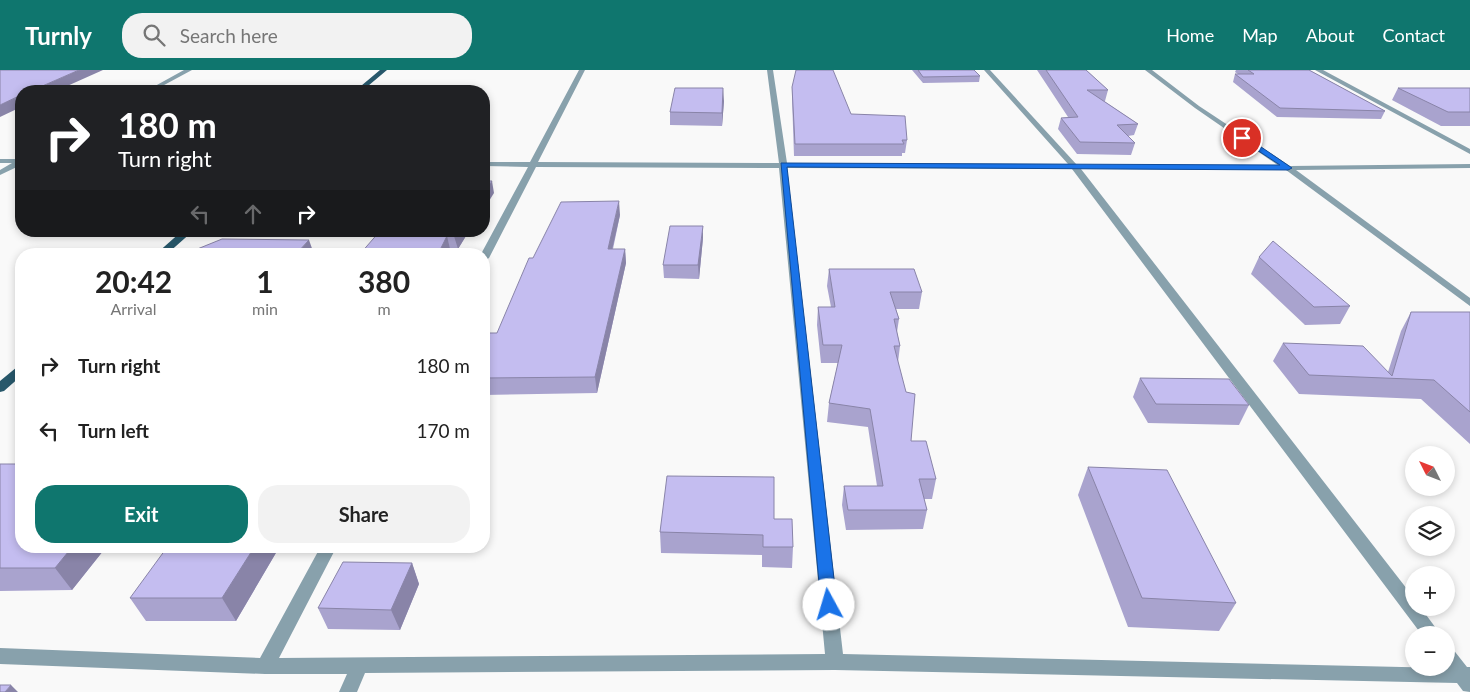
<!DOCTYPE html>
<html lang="en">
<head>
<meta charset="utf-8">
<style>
	:root { --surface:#fff; --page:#f2f2f2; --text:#222; --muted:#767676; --accent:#0f766e }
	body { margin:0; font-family:Lato,sans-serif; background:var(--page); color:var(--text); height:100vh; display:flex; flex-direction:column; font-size:19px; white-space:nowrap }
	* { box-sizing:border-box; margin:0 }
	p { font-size:16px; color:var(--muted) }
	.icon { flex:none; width:28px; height:28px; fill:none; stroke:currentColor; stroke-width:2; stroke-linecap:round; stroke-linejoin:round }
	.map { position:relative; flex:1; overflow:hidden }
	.panel { position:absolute; left:15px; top:178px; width:475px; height:305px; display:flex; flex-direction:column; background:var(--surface); border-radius:20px; box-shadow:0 2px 8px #0003 }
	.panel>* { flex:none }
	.top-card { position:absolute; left:15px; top:15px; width:475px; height:152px; border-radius:20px; box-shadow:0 2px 8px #0003; background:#202124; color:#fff; overflow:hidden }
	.needle { width:32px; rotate:312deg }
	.tools { position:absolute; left:1405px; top:376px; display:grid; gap:10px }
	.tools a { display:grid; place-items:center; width:50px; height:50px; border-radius:50%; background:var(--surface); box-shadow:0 2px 8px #0003; font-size:25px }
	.pin { position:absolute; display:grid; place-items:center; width:42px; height:42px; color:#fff; margin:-21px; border:2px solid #fff; border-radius:50%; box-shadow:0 1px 5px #0007 }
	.me { position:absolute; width:55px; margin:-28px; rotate:354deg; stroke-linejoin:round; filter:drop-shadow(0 0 4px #0008) }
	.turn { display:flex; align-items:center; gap:18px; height:105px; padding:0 20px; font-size:22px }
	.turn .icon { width:65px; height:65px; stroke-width:2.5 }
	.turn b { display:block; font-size:35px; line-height:42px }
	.lanes { display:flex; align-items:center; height:48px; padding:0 20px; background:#0003; justify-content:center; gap:25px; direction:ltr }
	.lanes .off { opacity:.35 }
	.eta { display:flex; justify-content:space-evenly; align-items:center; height:85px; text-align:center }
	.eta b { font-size:30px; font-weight:700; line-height:35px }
	.action { display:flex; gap:10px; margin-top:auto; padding:10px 20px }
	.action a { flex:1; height:58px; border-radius:20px; background:var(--accent); color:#fff; font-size:20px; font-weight:700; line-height:58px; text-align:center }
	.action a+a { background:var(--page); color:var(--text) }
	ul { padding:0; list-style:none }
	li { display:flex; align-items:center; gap:15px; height:65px; padding:0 20px }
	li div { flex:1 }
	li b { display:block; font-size:19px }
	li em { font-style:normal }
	header { display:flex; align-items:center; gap:30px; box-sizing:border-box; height:70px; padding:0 25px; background:var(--accent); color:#fff }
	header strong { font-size:24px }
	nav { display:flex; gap:28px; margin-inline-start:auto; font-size:18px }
	.search { width:350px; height:45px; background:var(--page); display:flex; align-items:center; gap:12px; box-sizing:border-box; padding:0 18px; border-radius:20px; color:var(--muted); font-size:19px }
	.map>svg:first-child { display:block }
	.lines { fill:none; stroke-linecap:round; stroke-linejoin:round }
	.minor { fill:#88a1ac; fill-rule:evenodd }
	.major { fill:#28586b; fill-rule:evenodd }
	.wall { fill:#a9a3ce }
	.shaded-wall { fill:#8984a8 }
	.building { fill:#c4bdf0; stroke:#8984a8 }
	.route { fill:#1a73e8; stroke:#114b97 }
</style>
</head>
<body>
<header>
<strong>Turnly</strong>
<div class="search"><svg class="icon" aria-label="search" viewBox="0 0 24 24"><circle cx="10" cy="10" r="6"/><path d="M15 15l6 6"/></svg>Search here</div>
<nav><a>Home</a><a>Map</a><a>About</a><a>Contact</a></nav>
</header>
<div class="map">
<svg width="1470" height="622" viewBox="0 0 1470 622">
	<rect width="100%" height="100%" fill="#f9f9f9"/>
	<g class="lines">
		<path class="minor" d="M184 0H192L153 21H146Z
			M579 0H585L538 92 779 93 767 0H773L787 93 1068 94 984 0H990L1077 95 1279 96 1195 38 1145 0H1152L1199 36 1290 96 1470 94V98L1296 100 1470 228V236L1286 100 1081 99 1414 528V538H1421L1441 565H1422L1072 99 787 98 843 584 1446 598V576L1452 578 1467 597H1470V622L1463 621 1457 613 835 600 365 603 357 622H339L347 604H265L0 594V578L260 588 321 476H337L279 588 825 584 779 98 536 97 489 188 484 191V184H481L528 97 484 96V92H530Z
			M1315 0H1323L1470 79V84Z
			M0 89H21V95L0 105V100L12 93H0Z"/>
		<path class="major" d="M380 0H387L362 21H355Z
			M182 161H193L167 184H156Z
			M21 296V306L4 321 0 322V311L17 297Z"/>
	</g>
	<path class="wall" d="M912 0H974L980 6 979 12 923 13Z
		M1037 0H1086L1108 20 1105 31H1104L1138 54 1134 65 1128 66 1135 73 1131 85 1077 84 1058 59 1061 48 1068 47Z
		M1236 0H1309L1385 41 1381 49 1277 47 1233 12 1235 4H1238L1235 2Z
		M792 17 907 70 905 83H902V86H794L792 28Z
		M1398 18H1470V56H1441L1392 30Z
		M724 31 722 56 670 55V42Z
		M620 145 613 179H625L626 193 597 323 484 325V263H497Z
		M55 161H141L139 163Z
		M380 161H469L458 179H450Z
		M703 168 699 209 664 208 663 195Z
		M1259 187 1350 236 1340 254 1305 255 1251 204Z
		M829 199 922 222 919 239H896L899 249 897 262 900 276 898 292 911 371 936 409 932 429H924L927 440 923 459 846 460 842 435 844 416H877L868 357 827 352 829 333 838 293H821L817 255 818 237H831L827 216Z
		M1411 242H1470V374L1421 329 1299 324 1273 291 1283 273 1388 302 1401 261Z
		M1140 308 1249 335 1239 355 1148 353 1133 327Z
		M0 394 107 476 72 520 0 521Z
		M1088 397 1236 533 1219 561 1128 557 1078 425Z
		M774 449 793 477 792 498 762 497V485L661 483 660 462Z
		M280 476 236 551H146L130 528Z
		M412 493 419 514 400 560 328 559 318 538Z"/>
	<path class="shaded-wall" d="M79 0H103L56 21H31Z
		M723 18 724 31 722 56V43Z
		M21 25V37L0 47V35Z
		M486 91 488 102 484 109V94Z
		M492 111 494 123 484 139V123Z
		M619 131 620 145 609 193 608 179Z
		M703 156V168L699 209 698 195Z
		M458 161H469L458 179 454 166Z
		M447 166 450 179 448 184H438Z
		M309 170 314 184H296Z
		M625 179 626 193 597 323 595 307Z
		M73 476H107L72 520 55 498Z
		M255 476H280L236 551 222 528Z
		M412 493 419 514 400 560 391 540Z
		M11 615 18 622H5Z"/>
	<path class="building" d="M0 0H79L31 21H21V25L0 35Z
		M796 0H833L851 44 905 46 907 70H902L904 74H795L792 17Z
		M918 0H974L980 6 923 7Z
		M1046 0H1086L1108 20H1087L1138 54 1117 55 1135 73 1080 72 1061 48 1078 47Z
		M1248 0H1309L1385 41 1280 38 1235 4H1254Z
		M379 18H419L416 21H376Z
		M675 18H723L722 43 670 42Z
		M1398 18H1470V42H1448Z
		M484 111H492L484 123Z
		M619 131 608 179H625L595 307 484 308V263H497L529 188H533L561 132Z
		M670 156H703L698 195H663Z
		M380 161H458L454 166H447L438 184H360Z
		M222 169 309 170 296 184H185Z
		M1273 171 1350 236 1314 237 1259 187Z
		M829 199H914L922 222H890L899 249H894L900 276H894L906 322 915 324 911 371H926L936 409H919L927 440H848L844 416H883L870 339 829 333 842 275H823L818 237H835Z
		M1411 242H1470V342L1434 310 1309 305 1283 273 1363 276 1392 306Z
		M1140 308 1229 309 1249 335 1156 334Z
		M0 394H21V476H73L55 498H0Z
		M1088 397 1167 400 1236 533 1142 528Z
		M667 406 774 407V449H792L793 477H763V465L660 462Z
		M168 476H255L222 528H130Z
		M343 492 412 493 391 540 318 538Z
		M0 615H11L5 622H0Z"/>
	<path class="route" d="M1240 66H1245L1292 98 1288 100 787 97 837 535 835 539 829 541 824 539 821 535 781 93 1280 95 1240 69Z"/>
</svg>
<div class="tools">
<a><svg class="needle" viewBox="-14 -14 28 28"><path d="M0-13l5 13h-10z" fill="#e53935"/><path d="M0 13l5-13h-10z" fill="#767676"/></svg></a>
<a><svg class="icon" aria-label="layers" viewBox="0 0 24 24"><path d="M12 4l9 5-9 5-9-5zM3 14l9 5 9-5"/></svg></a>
<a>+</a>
<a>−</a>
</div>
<div class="pin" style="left:1242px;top:68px;background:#d93025"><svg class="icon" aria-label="arrive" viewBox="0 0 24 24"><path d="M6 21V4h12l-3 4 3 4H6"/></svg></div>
<svg class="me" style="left:829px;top:535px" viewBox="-20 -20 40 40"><circle r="19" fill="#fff"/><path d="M0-13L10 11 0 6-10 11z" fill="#1a73e8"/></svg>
<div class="top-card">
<div class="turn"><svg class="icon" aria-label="right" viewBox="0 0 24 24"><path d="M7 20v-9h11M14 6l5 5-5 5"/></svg><div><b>180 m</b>Turn right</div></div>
<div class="lanes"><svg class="icon off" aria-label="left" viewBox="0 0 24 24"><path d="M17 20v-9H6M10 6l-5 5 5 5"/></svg><svg class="icon off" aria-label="ahead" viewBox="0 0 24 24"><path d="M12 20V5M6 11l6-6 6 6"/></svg><svg class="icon" aria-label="right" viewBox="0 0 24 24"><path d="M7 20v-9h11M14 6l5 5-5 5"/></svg></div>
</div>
<section class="panel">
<div class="eta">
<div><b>20:42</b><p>Arrival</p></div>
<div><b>1</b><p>min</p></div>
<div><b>380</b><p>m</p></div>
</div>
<ul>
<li><svg class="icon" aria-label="right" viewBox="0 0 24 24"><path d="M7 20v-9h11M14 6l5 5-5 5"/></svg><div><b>Turn right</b></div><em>180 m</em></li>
<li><svg class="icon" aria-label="left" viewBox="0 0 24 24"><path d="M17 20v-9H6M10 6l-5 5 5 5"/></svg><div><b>Turn left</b></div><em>170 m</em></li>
</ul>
<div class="action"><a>Exit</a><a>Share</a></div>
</section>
</div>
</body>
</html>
